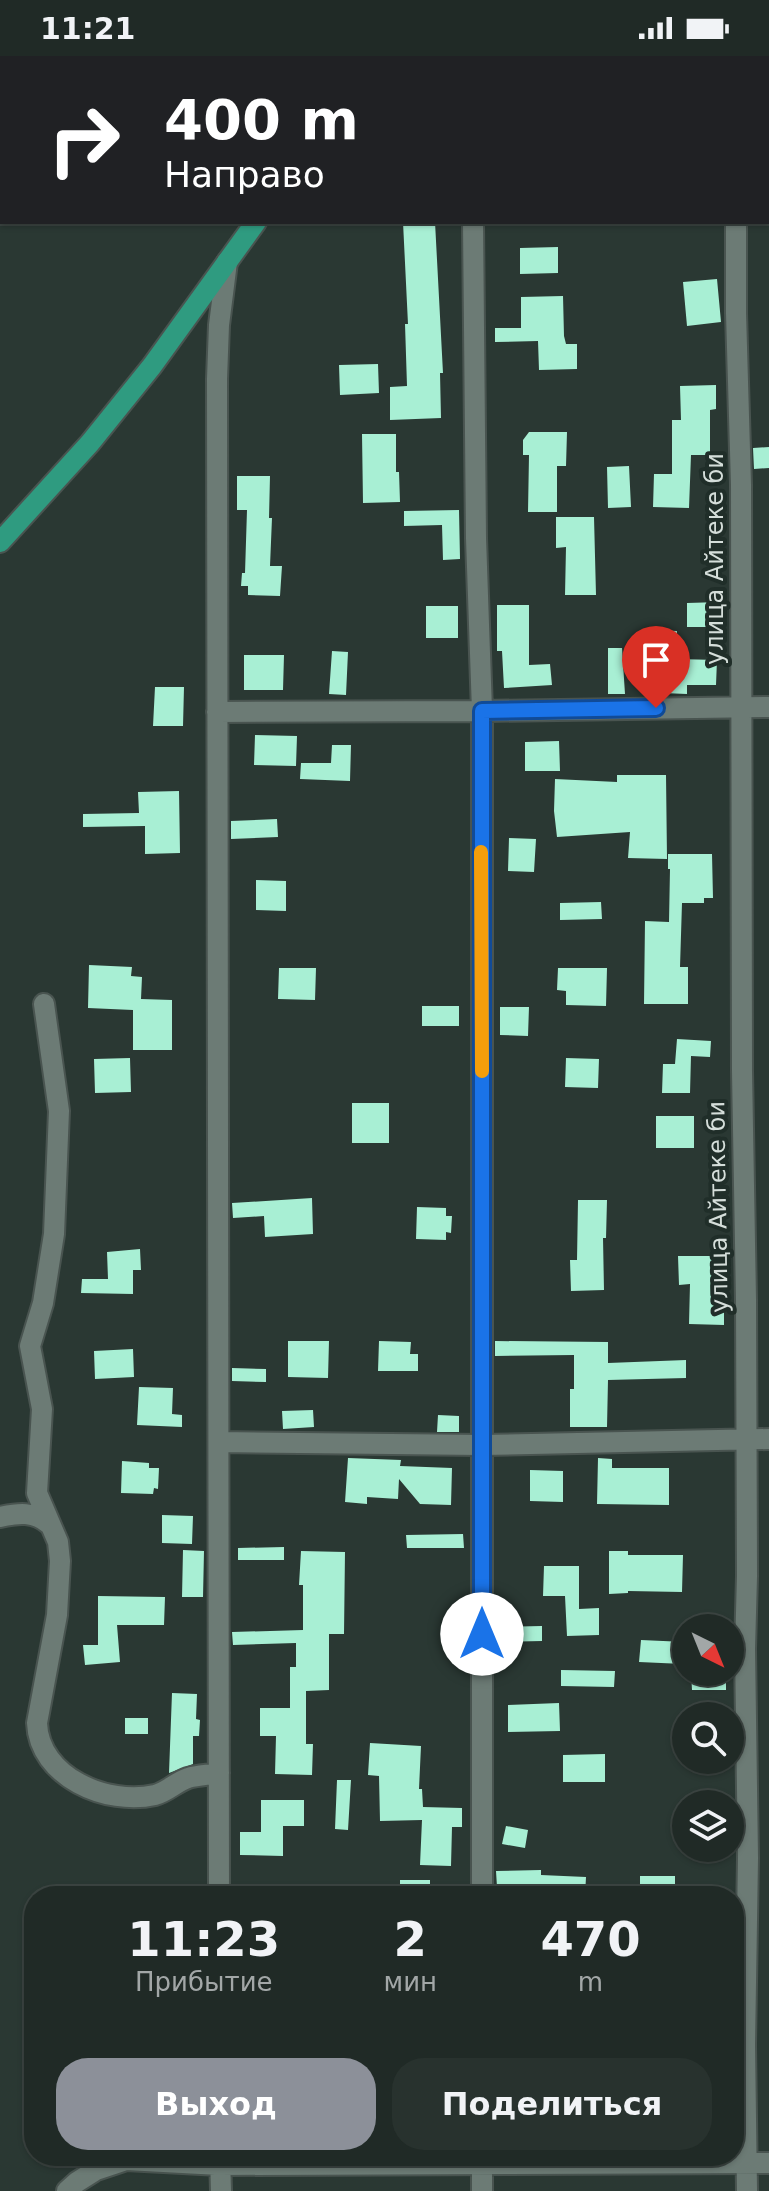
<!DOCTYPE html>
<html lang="ru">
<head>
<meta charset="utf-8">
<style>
	:root { --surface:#202a26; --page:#28322e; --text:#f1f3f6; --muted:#a2a7a7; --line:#3d4643; --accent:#8c9099 }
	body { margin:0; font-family:"DejaVu Sans",sans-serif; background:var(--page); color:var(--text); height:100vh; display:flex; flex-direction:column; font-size:30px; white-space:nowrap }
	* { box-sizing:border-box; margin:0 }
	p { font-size:26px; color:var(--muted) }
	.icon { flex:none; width:44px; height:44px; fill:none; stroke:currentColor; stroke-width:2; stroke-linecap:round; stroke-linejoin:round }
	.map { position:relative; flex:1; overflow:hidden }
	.drawer { position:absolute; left:24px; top:1830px; width:720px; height:280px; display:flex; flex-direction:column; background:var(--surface); border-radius:32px; box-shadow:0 2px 6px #0004,0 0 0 2px var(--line) }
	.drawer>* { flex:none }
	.banner { position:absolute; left:0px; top:0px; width:770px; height:168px; box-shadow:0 2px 6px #0004,0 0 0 2px var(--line); background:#202124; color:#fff; overflow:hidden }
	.needle { width:52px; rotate:137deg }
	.controls { position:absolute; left:672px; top:1558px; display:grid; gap:16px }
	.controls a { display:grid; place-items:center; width:72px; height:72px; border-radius:50%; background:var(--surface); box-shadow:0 2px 6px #0004,0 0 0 2px var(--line); font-size:40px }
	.pin { position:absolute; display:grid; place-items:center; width:68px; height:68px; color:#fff; margin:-82px -34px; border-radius:50% 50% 50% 0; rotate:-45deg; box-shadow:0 0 8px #0007 }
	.pin .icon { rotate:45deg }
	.me { position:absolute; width:88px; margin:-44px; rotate:0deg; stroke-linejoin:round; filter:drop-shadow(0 0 6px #0008) }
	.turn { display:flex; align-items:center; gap:28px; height:168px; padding:0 32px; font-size:36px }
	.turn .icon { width:104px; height:104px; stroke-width:2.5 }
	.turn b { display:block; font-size:56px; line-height:68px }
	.eta { display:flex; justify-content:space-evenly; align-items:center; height:136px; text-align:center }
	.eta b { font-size:48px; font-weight:700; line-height:56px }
	.cta { display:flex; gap:16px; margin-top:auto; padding:16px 32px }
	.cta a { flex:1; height:92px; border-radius:32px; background:var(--accent); color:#fff; font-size:32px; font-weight:700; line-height:92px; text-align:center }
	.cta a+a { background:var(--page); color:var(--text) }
	.status { display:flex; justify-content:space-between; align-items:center; height:56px; padding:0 40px; background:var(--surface); direction:ltr }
	.status svg { height:22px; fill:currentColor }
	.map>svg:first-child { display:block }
	.building { fill:#a8efd4 }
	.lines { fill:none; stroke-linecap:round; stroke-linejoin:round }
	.minor-casing { stroke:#495450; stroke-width:24 }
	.major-casing { stroke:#495450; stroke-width:24 }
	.minor { stroke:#6c7b75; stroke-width:20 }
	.major { stroke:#2f9b80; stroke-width:20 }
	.route-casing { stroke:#114b97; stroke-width:20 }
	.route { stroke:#1a73e8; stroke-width:14 }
	.slow { stroke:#f59e0b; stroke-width:14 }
	.labels { text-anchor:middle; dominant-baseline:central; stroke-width:8; stroke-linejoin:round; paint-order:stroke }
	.street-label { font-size:24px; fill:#d5deda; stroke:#202e29 }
</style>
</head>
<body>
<div class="status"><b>11:21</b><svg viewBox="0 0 49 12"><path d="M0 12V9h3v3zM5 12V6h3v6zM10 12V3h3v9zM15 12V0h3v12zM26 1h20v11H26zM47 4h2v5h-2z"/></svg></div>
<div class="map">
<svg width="769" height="2135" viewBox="0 0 769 2135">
	<rect width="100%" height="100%" fill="#2a3833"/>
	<path class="building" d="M403 166H435L443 317H440L441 362 390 364V331L407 330 405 268H408Z
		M558 191V217L520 218V192Z
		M717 223 721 266 687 270 683 226Z
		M563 240 564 280 566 288H577V313L539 314 538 285 495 286V272H521V241Z
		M378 308 379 337 340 339 339 309Z
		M716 329V353L710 354V399H691L689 452 653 451 654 418H672V364H681L680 330Z
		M529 376H567L566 410H557V456H528L529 399H523V384Z
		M362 378H396V416H399L400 446 363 447Z
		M769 391V412L754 413 753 392Z
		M629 410 631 451 608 452 607 411Z
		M237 420H270L269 462H272L270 510H282L280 540 248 539V530H241L242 517H245L247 454H237Z
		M459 454 460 503 443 504 442 469 404 470V455Z
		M556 461H594L596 539H565L566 491 556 492Z
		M720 546V571H687V547Z
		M497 549H529V609L550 608 552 629 504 632 502 595H497Z
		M426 550H458V582H426Z
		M649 574 677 575V603L717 604 716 629H687V638L663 637 665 591 649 590Z
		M608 592H622L625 638H608Z
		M332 595 348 596 346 639 329 638Z
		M244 599H284L283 634H244Z
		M155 631H184L183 670H153Z
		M255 679 297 680 296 710 254 709Z
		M559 685 560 715H525V686Z
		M332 689H351L350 725 300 723 301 707H331Z
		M617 719H666L667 803 628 802 630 776 557 781 554 755 555 723 617 726Z
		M179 735 180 797 145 798V770L83 771V758L139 757 138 736Z
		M277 763 278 781 231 783V765Z
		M509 782 536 783 534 816 508 815Z
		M668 798H712L713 842H704V847H682L680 911H688V948H644L645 865 669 866 670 813H668Z
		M256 824 286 825V855L256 854Z
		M601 846 602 863 560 864V847Z
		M89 909 132 911 131 920 142 921 141 943 172 944V994H133V954L88 952Z
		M279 912H316L315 944 278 943Z
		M558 912H607L606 950 566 949V935L557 934Z
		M422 950H459V970H422Z
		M500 951H529L528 980 500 979Z
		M677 983 711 985 710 1001 691 1000 690 1037H662L663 1008H675Z
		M130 1002 131 1036 95 1037 94 1003Z
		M566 1002 599 1003 598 1032 565 1031Z
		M352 1047H389V1087H352Z
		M656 1060H694V1092H656Z
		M312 1142 313 1178 265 1181 264 1160 233 1162 232 1147Z
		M578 1144H607L606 1182H603L604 1234 571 1235 570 1204H577Z
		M417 1151 446 1152V1160H452L451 1177 446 1176V1184L416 1183Z
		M140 1193 141 1214H133V1238L81 1237 82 1223H108L107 1196Z
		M678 1200H718L719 1238H724V1269L689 1268 690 1228 679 1229Z
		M288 1285H329L328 1322 288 1321Z
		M379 1285 411 1286 410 1298H418V1315H378Z
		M495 1285 608 1286V1307L686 1304V1322L608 1324 607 1371H570V1333H574V1299L495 1300Z
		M133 1293 134 1321 95 1323 94 1295Z
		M232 1312 266 1313V1326L232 1325Z
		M139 1331 173 1332 172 1358 182 1359V1371L137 1369Z
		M313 1354 314 1371 283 1373 282 1355Z
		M438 1359 459 1360V1376H437Z
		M348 1402 401 1404 400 1410 452 1412 451 1449 420 1448 399 1423 398 1443 367 1441V1448L345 1446Z
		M598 1402 612 1403V1412H669V1449L597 1448Z
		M122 1405 149 1407V1412H159L158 1433 154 1432 153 1438 121 1437Z
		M530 1414 563 1415V1446L530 1445Z
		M162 1459 193 1460 192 1488 162 1487Z
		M463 1478 464 1492H407L406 1479Z
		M284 1491V1504H238V1492Z
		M183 1494 204 1495 203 1541H182Z
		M301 1495 345 1496 344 1578H329V1634L306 1635V1688H313L312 1719 275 1718 276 1680H260V1652H290V1611H296V1587L233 1589 232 1576 303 1574V1529H299Z
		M609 1495H628V1499H683L682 1536 628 1535V1537L609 1538Z
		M544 1510H579V1553L599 1552V1579L567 1580 565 1540H543Z
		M98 1540 165 1541 164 1569H117L120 1606 85 1609 83 1589H98Z
		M542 1570V1585L495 1586V1571Z
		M641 1584 685 1586 683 1608 639 1606Z
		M561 1614 615 1615 614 1631 561 1630Z
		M691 1616H726V1634H692Z
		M172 1637 197 1638 196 1663 200 1664 199 1680H193V1708L169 1717Z
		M559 1647 560 1675 508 1676V1649Z
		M125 1662H148V1678H125Z
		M370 1687 421 1690 419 1733H422L423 1751 462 1752V1771H452L451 1810 420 1809 422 1764 380 1765 379 1720 368 1719Z
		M605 1698V1726H563V1699Z
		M337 1724H351L348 1774 335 1773Z
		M261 1744H304V1770H283V1800L240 1799V1776H261Z
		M506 1770 528 1774 525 1792 502 1788Z
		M541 1814V1819L586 1821 585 1840H557V1830L497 1831 496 1815Z
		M640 1820H675V1840H640Z
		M400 1824H430V1840H400Z"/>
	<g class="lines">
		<g class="minor-casing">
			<path id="minor" d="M472 0V2
				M734 0V2
				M473 166 476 482 482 655V1840
				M736 166V257L741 429 742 1015 746 1244 747 1520 745 1593 748 1802 745 1989 747 2135
				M217 656 482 655 769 651
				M44 948 59 1055 54 1178 43 1247 30 1290 42 1353 37 1437 58 1486 60 1505 57 1559 37 1667C39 1721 107 1750 155 1739 167 1736 176 1726 188 1722 198 1719 209 1719 219 1717
				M219 1386 482 1389 769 1383
				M0 1461C18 1457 34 1455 49 1468
				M219 1840 217 323 219 269 227 206
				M220 2100 221 2135
				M482 2100V2135
				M67 2135 77 2126 96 2114 126 2104 220 2109 769 2107"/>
		</g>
		<g class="major-casing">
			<path id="major" d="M361 2 362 0
				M0 486 90 387 152 310 256 166"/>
		</g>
		<use href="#minor" class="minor"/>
		<use href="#major" class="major"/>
	</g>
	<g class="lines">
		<g class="route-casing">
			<path id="route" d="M482 1578V655L656 652"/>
		</g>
		<use href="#route" class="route"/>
		<path class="slow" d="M481 796 482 1015"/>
	</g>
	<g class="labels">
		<g class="street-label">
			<text transform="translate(715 503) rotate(-90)">улица Айтеке би</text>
			<text transform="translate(718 1151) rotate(-91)">улица Айтеке би</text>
		</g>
	</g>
</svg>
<div class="controls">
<a><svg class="needle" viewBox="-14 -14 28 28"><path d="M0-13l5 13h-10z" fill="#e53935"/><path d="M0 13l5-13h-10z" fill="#a2a7a7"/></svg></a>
<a><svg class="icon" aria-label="search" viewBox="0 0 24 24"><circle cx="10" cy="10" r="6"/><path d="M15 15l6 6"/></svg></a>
<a><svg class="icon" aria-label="layers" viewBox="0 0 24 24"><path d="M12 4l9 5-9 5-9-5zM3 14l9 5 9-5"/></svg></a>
</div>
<div class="pin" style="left:656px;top:652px;background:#d93025"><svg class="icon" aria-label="arrive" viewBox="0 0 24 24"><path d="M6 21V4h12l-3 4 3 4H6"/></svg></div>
<svg class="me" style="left:482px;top:1578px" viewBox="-20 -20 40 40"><circle r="19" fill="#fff"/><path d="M0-13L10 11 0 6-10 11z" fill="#1a73e8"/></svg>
<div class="banner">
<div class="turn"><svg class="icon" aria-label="right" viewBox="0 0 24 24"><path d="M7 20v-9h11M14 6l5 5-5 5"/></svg><div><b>400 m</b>Направо</div></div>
</div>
<section class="drawer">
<div class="eta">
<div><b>11:23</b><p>Прибытие</p></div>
<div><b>2</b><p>мин</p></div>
<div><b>470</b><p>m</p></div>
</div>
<div class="cta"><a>Выход</a><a>Поделиться</a></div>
</section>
</div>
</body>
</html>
